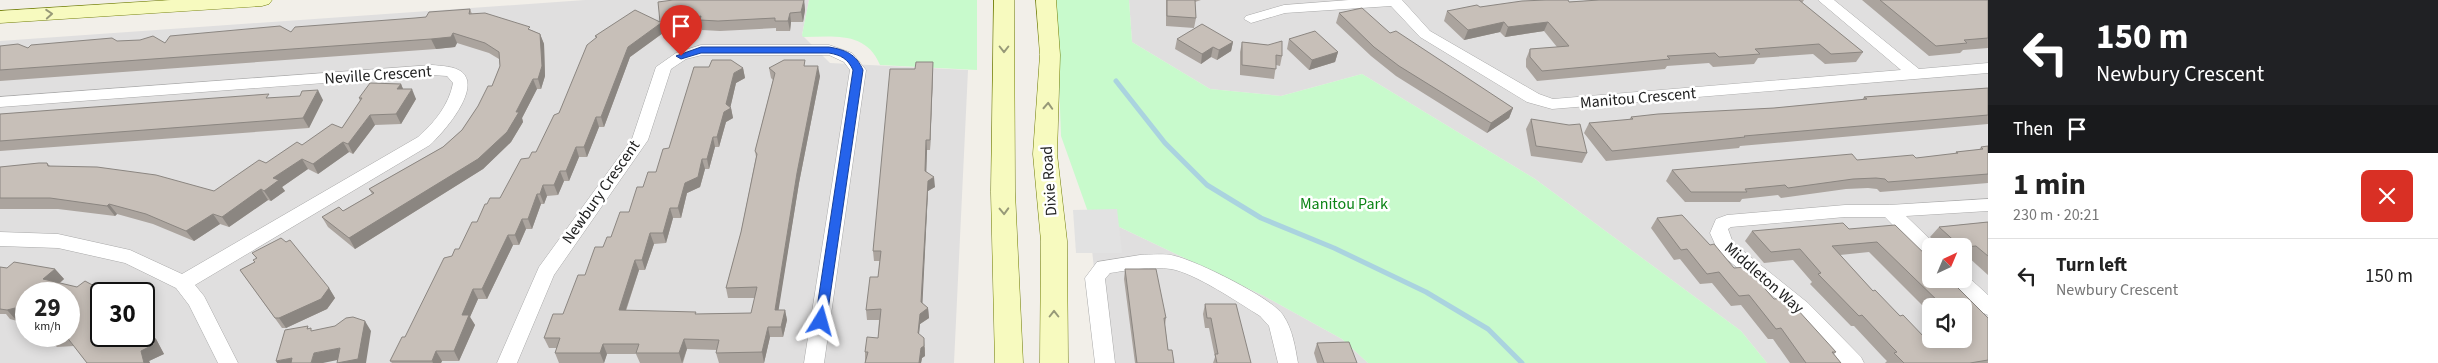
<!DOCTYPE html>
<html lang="en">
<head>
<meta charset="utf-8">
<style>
	:root { --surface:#fff; --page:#f6f6f6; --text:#222; --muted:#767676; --line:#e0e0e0 }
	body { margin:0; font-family:"Source Sans 3",sans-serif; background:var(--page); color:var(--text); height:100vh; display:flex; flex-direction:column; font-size:19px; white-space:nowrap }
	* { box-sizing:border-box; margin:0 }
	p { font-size:16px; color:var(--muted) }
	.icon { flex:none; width:28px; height:28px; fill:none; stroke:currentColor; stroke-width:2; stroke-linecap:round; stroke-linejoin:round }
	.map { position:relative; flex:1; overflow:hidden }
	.side { display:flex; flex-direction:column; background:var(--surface); width:450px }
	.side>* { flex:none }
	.banner { background:#202124; color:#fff; overflow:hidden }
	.needle { width:32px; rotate:44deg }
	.buttons { position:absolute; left:1922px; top:238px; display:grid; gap:10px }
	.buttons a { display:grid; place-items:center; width:50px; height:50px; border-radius:8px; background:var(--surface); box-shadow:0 2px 12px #0003; font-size:25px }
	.speed { position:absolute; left:15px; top:282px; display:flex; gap:10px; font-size:25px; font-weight:700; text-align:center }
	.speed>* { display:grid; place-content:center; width:65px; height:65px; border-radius:50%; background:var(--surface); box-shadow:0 2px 12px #0003; line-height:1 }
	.speed small { font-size:12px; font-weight:400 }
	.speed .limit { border:2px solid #111; border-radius:8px; background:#fff; color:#111 }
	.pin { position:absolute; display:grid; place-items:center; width:42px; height:42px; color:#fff; margin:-51px -21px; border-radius:50% 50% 50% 0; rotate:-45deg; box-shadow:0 0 5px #0007 }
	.pin .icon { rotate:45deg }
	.me { position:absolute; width:55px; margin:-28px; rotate:8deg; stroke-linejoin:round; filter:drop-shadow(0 0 4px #0008) }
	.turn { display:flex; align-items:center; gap:18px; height:105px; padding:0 25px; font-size:22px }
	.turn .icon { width:65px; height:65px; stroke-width:2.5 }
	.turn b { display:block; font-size:35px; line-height:42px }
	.then { display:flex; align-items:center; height:48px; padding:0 25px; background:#0003; gap:10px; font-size:19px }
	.round { display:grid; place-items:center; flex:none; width:52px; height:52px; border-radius:8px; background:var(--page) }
	.head { display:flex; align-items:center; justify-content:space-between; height:85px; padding:0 25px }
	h1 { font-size:30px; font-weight:700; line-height:38px }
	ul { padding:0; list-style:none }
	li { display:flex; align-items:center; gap:15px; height:75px; padding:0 25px; border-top:1px solid var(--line) }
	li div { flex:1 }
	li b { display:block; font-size:19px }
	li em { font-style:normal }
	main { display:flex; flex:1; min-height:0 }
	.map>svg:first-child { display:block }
	.residential { fill:#e0dfdf; fill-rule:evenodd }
	.park { fill:#c8facc }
	.parking { fill:#e2e2e2 }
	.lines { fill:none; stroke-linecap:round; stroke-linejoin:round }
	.stream { stroke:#aad3df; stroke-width:5 }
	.street-casing { stroke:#a9a9a9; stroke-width:1 }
	.secondary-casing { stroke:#707d05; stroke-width:1 }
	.street { fill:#fff; fill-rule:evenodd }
	.secondary { fill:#f7fabf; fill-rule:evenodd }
	.wall { fill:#aba49e; fill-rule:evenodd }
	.shaded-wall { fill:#8b8681 }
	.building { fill:#c7bfb8; stroke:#8b8681; fill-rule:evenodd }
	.oneway { stroke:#979978 }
	.route { fill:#2563eb; stroke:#184099 }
	.labels { text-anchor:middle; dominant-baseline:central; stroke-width:5; stroke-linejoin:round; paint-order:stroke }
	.street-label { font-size:16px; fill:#222; stroke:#fff }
	.park-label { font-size:16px; fill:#0c8416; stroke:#fff }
</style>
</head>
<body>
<main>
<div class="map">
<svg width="1988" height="363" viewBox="0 0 1988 363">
	<rect width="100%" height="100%" fill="#f2efe9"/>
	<path class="residential" d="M585 0H809L802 35 830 63 968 70 954 363H0V41ZM26 294H69V336H26ZM101 294H144V336H101Z
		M1129 0H1988V363H1767L1741 331 1535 179 1362 74 1281 96 1210 89 1132 42ZM1931 246H1964V279H1931ZM1931 306H1964V339H1931Z
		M1088 212 1264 296 1342 339 1368 363H1104Z"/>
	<path class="park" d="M809 0H977V70L880 65C866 31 834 37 803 37L802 35Z
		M1056 0H1129L1132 42 1210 89 1281 96 1362 74 1535 179 1741 331 1767 363H1368L1342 339 1264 296 1088 212 1061 136Z"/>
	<path class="parking" d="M1117 209 1122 253H1076L1073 210Z"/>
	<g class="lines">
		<path class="stream" d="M1116 81 1165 143 1207 185 1261 218 1334 248 1426 292 1488 329 1522 363"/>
		<g class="street-casing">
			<path id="street" d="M1349 0H1402L1430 31 1539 94 1553 99 1901 70 1818 0H1834L1919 69 1988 63V73L1552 109 1527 102 1420 37 1391 6 1285 13 1251 23 1244 19 1246 16 1284 5Z
				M701 45H829L852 53 866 70 824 363H804L850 70 844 62 829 55H702L686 59 671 69 648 140 554 275 517 363H497L539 267 632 139 656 67 676 53Z
				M432 65C442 66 454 66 462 72 482 89 443 133 430 145L195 285 204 296 238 363H218L189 305 176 288 125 263 58 248 0 246V232L58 234 130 250 182 274 418 137C434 123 449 105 453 83L447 76 432 75 0 107V97Z
				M1988 199V211L1906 216 1937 246H1931V259L1924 257 1885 217H1845L1731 227 1728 229 1733 243 1808 303 1861 357 1864 363H1841L1794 313 1719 253 1710 233 1716 219 1727 215 1845 205H1889Z
				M1140 255C1152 255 1164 253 1175 256 1197 261 1272 298 1283 315 1293 330 1295 347 1298 363H1278L1269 326 1260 316C1239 303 1195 273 1171 269 1152 266 1129 270 1110 273L1105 279 1115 363H1095L1085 278 1097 262Z
				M1964 273 1988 295V315L1981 312 1949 279H1964Z"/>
		</g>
		<g class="secondary-casing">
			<path id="secondary" d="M171 0H272L269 4 262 6 0 23V11Z
				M994 0H1014L1015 192 1023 363H995L991 192Z
				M1036 0H1056L1060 55 1057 154 1067 241 1068 363H1040L1041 241 1033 154 1040 55Z"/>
		</g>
		<use href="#street" class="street"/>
		<use href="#secondary" class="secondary"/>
	</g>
	<path class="wall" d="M804 0 805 10 803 22H791L790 31H776V28L720 31 702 30 701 26 663 33 630 57 604 127H599L587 157H579L569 181H564L558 195 547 196 544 204H541L532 229H526L519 245H513L487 299H478L470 317 475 325 459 361H442L441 363H392L390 361 405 337 452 256 459 249 477 222 487 204 500 198 529 158 536 152 559 113 596 38 595 36 660 22Z
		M1166 0H1201L1195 2 1196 18 1194 28 1166 26Z
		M1599 0H1804L1802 3 1863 52 1856 62 1825 64 1813 54 1758 58 1754 64 1713 67 1709 63 1667 66 1665 69 1537 81 1526 67V59L1530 49 1557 47 1544 31 1505 37 1500 32 1464 40 1444 21 1447 11 1480 7Z
		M1862 0H1988V48L1963 50 1960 53 1929 56Z
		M470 9 472 14 531 30 540 34 544 44 545 76 541 89H537L522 118 523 122 511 142 483 169 355 249 328 227 322 217 343 211 372 194 369 189 443 147 462 130 492 86 500 66 499 59 489 53 457 43 455 47 436 49 0 81V46L28 48 117 41 165 43 291 32 426 17Z
		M1339 13 1390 33 1513 108 1509 118 1487 133 1396 76 1371 56 1336 23Z
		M1177 39 1233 42 1231 51 1217 60 1211 57 1201 64 1175 49Z
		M1289 39 1338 52 1335 62 1309 70 1287 49Z
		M1242 42 1268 45 1282 56 1280 66 1276 65 1274 79 1240 75V52Z
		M806 66 820 76 799 183 778 310H785L787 320 783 337H770L764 363H719L716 353 717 350 687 349 683 363H640L636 354H607L604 363H559L555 353 557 348H549L544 338 563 314 585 275 603 247 611 237 629 212 643 187 656 172 669 148 743 68 745 78 736 83 730 108H731L733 118 726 122 719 147H715L709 169H705L700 187 687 193 681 218H673L666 243 654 244 645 270H639L626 311 696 314 751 313 755 298H728L726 288 741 232 756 157 755 151 773 80 771 78 769 68Z
		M933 72 930 150H927L926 172 935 187 928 191 922 303 928 308 929 318 920 324 919 334 925 348V356L922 358 921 363H865V352L878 338 879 320H867L866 310 878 277 880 261H874L873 251Z
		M401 84 403 89 416 99 401 124 375 125 353 154 349 152 318 174 308 169 282 187 285 191 271 201 268 200 229 227 220 224 194 241 153 224 117 214 115 216 58 209H0V167L47 163 50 166 214 191 266 163 302 145 342 128 360 101 359 98Z
		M1988 88V124L1740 146 1739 148 1606 161 1584 133 1589 123 1629 120 1631 117 1774 108 1862 100 1864 97Z
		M271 98 323 100 309 128 0 151V114Z
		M1531 119 1587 153 1582 163 1531 156 1526 129Z
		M1988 146V183L1880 192 1877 189 1868 188 1846 189 1781 198 1778 195 1742 199 1740 202H1685L1666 181 1672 170 1857 160 1916 158 1955 154 1956 152 1979 150 1981 147Z
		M1657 218 1710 245 1734 268 1774 299 1836 352 1834 354 1841 363H1790L1773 339H1768L1741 305 1731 306 1712 283 1700 284 1680 259 1674 260 1651 228Z
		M1988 222V275L1967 256H1964V246H1940L1930 237 1939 227Z
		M1849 229 1931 260 1928 264 1948 284 1988 318V363H1885L1887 361 1882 356 1854 326H1851L1810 284 1812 282 1793 260 1764 263 1745 241 1752 231ZM1869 252 1931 314V306H1964V339H1926L1873 291 1840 255Z
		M252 253 329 288 335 298 327 309 286 328H282L240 270 255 262 256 258Z
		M0 267 7 268 55 269 64 279 60 283 101 336 156 339 164 354 149 361 150 363H87L74 346 57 347 47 337 48 336H69L26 294V318H25L17 321 10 319 6 314H0Z
		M1125 269 1166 318 1165 325 1168 350 1174 363H1135L1124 279Z
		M1205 304 1251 363H1213L1215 357 1209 328H1205L1203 314Z
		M1317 343 1357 363H1317L1314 353Z"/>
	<path class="shaded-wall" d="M804 0 805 10 803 22 801 12Z
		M790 13 791 22 790 31 788 21Z
		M701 16 700 20 701 26 663 33 630 57 604 127 601 117 628 47 661 23Z
		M1504 22 1500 32 1464 40 1468 30Z
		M1548 22 1544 31 1505 37 1508 27Z
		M453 33 457 43 455 47 436 49 431 39Z
		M540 34 544 44 545 76 541 89 538 79Z
		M1233 42 1231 51 1217 60 1219 50Z
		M1213 47 1211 57 1201 64 1202 54Z
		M1338 52 1335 62 1309 70 1312 60Z
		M933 62V72L930 150V140Z
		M818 66 820 76 799 183 777 320 775 310 797 173Z
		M743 68 745 78 736 83 730 109 731 108 733 118 726 122 719 147 717 137 734 73Z
		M533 79 537 89 522 118 523 122 511 142 483 169 355 249 349 238 516 112Z
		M401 84 405 94 397 89Z
		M412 89 416 99 401 124 396 114Z
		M318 90 323 100 309 128 303 118Z
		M1513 108 1509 118 1487 133 1491 123Z
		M370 115 375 125 353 154 348 144Z
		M596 117 599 127 587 157 584 147Z
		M713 137 715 147 709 169 707 159Z
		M926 140 927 150 926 181 925 171Z
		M343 142 349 152 318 174 313 164Z
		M576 147 579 157 569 181 566 171Z
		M302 159 308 169 282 187 285 191 271 201 264 191 273 178Z
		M702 159 705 169 700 187 687 193 681 218 678 208 685 183Z
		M560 171 564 181 558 195 554 185Z
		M934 177 935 187 928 191 922 313 921 302 928 181Z
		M543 185 547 196 544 204 540 194Z
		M261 189 268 200 229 227 222 217Z
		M537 194 541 204 532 229 528 219Z
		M109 204 117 214 115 216 107 206Z
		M670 208 673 218 666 243 663 233Z
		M213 214 220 224 194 241 186 231Z
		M522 219 526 229 519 245 515 235Z
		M650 233 654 244 645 270 642 260Z
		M508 235 513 245 487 299 482 289Z
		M635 260 639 270 622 321 619 310Z
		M55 269 64 279 52 289 43 279Z
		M329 288 335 298 327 309 286 328 279 318Z
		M473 289 478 299 470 317 475 325 459 361 454 351 462 315Z
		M15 308 25 318 17 321 7 310Z
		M928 308 929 318 920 324 918 343V333L920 314Z
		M785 310 787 320 783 337 781 327Z
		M365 321 371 331 366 363H338Z
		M768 327 770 337 764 363 762 352Z
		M148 329 156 339 164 354 149 361 150 363H144L141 351Z
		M924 338 925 356 922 358 921 363H919L921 348Z
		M684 339 687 349 682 363 679 353Z
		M603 344 607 354 604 363 600 353Z
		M340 348 347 358 323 363H311L314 353Z
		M436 351 442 361 441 363H433L432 361Z
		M292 358 296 363H277L276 361Z"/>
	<path class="building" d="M673 0H804L801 12 790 13 788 21H775V18L718 21 700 20 701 16 661 23 628 47 601 117H596L584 147H576L566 171H560L554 185H543L540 194H537L528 219H522L515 235H508L482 289H473L462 315H469L454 351H436L432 361H390L402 337H405L444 258 452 256 455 249H459L472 222H477L485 204H487L490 198H500L521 159 529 158 532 152H536L554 115 559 113 587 45 597 37 595 36 635 10 660 22 658 2Z
		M1167 0H1195L1196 18 1167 16Z
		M1546 0H1568L1569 2 1599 0H1799L1863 52 1831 54 1819 44 1755 49 1760 54 1719 57 1715 53 1667 56 1670 59 1542 71 1530 57V49L1569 46 1548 22 1508 27 1504 22 1468 30 1447 11 1477 5 1480 7 1522 1Z
		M1880 0H1988V38L1964 40 1967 43 1936 46Z
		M1362 8 1390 33 1396 31 1513 108 1491 123 1399 66 1374 47 1339 13Z
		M470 9 469 14 485 13 530 27 528 29 540 34 542 66 538 79H533L516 112H519L507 132 478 159 349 238 322 217 339 207 343 211 374 193 369 189 443 147 462 130 478 106 488 86H492L500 66 499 52 485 43 453 33 451 37 431 39 0 70V46L18 44 28 48 31 45 112 38 117 41 140 40 153 36 165 43 170 36 280 26 291 32 295 27 415 18 426 17 429 12Z
		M1202 24 1233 42 1219 50 1213 47 1202 54 1177 39Z
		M1315 31 1338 52 1312 60 1289 39Z
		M1282 41V56L1276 55V69L1242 65V42L1268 45Z
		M712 60H731L743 68 734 73 726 104 731 108 724 112 717 137H713L707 159H702L698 177 685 183 678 208H670L663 233H650L642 260H635L619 310 696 312 695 314 751 313 757 287 726 288 741 232 757 154 755 151 775 73 769 68 784 60H805L804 66H818L797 173 775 310H785L781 327H768L762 352 716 353 719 340 684 339 679 353H636L639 344H603L600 353H555L560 338H544L553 314H563L578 275H585L595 247H603L607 237H611L620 212H629L637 187H643L648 172H656L663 149 669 148 694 67H709Z
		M916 62H933L930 140H926L925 171 934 177 928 181 921 302 928 308 920 314 918 333 924 338V346L921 348 919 363H865L868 352H865L867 337 878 338 881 309 866 310 870 277H878L881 251H873L890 69H915Z
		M370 83 401 84 397 89H412L396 114 370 115 348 144 343 142 313 164 302 159 273 178 279 180 264 191 261 189 222 217 213 214 186 231 146 214 109 204 107 206 50 198H0V167L39 163H47L48 166 97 167 156 175 214 191 259 160 266 163 297 142 302 145 332 124 342 128 362 98H359Z
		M1988 88V115L1744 136 1745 137 1612 151 1589 123 1633 119 1631 117 1658 114 1774 108 1867 99 1864 97Z
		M318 90 303 118 0 141V114L269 94 266 98 300 96 302 91Z
		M1531 119 1569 125 1580 124 1587 153 1536 146Z
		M1988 146V174L1888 182 1885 179 1876 178 1853 179 1788 188 1785 185 1745 189 1747 192H1691L1672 170 1852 154 1857 160 1913 155 1916 158 1958 153 1956 152 1983 149 1981 147Z
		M1682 215 1710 245 1714 244 1734 268 1746 267 1774 299 1787 298 1836 352H1832L1841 363H1806L1781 328 1776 329 1749 295 1739 296 1719 272 1707 274 1687 249 1681 250 1657 218Z
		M1988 222V256L1976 246 1964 247V246H1960L1939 227Z
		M1843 223 1849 229 1895 225 1931 260 1925 261 1931 267V279H1943L1948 284 1953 283 1988 318V360L1970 363H1904L1894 353 1897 352 1891 346 1862 315 1859 316 1818 274 1821 273 1800 249 1771 252 1752 231ZM1877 242 1943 306H1964V326L1971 333 1964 334V339L1931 338 1926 339 1903 315 1900 316 1875 290 1873 291 1832 246Z
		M281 238 286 242 290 240 329 288 321 299 279 318H275L240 270 255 262 253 260 257 258 252 253Z
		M14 262 55 269 43 279 77 287 85 281 109 294H101V336H144V325L148 329 155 344 141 351 144 363H87L66 336H69V294H26V312L15 308 7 310 0 309V267L7 268Z
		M1125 269H1156L1166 318H1164L1168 350H1172L1174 363H1137Z
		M1205 304H1236L1251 363H1217L1215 354H1218L1211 318H1207Z
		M353 317 365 321 358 359 337 363 340 348 314 353 311 363H291L292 358 276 361 285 330 308 326 307 329 311 328V331L335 326 346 318Z
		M1349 342 1357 363H1324L1317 343Z"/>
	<defs><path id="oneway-chevron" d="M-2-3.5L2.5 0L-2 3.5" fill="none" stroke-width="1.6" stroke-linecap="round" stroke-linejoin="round" transform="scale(1.25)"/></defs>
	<g class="oneway">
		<use href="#oneway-chevron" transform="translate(49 14) rotate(-4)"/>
		<use href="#oneway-chevron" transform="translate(1004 49) rotate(90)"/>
		<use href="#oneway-chevron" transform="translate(1048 106) rotate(-87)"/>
		<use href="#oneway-chevron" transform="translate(1004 211) rotate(88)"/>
		<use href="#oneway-chevron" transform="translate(1054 314) rotate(-90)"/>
	</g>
	<path class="route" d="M701 47H829C846 50 856 54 863 70L826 324 821 326 815 321 853 70C848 59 841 55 829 53H701L681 59 676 56Z"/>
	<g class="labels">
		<g class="street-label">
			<text transform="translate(378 75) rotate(-4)">Neville Crescent</text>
			<text transform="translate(1638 98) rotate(-5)">Manitou Crescent</text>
			<text transform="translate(1049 181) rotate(-94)">Dixie Road</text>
			<text transform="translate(601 192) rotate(-55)">Newbury Crescent</text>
			<text transform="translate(1764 278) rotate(41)">Middleton Way</text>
		</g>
		<g class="park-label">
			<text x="1344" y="204">Manitou Park</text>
		</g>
	</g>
</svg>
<div class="buttons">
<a><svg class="needle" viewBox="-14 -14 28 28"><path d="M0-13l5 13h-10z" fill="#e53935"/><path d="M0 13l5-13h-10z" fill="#767676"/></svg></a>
<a><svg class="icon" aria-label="sound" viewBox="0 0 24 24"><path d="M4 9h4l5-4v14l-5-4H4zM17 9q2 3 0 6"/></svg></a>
</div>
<div class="speed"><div>29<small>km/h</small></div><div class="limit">30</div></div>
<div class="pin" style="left:681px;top:56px;background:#d93025"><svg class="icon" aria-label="arrive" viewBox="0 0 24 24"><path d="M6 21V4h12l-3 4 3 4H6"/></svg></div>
<svg class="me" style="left:821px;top:321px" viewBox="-20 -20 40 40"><path d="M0-17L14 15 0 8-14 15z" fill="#2563eb" stroke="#fff" stroke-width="4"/></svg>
</div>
<section class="side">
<div class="banner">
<div class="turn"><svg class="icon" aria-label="left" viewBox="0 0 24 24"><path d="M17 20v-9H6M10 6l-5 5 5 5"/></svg><div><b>150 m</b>Newbury Crescent</div></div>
<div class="then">Then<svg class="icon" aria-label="arrive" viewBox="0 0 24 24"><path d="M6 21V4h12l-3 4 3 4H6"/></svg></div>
</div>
<div class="head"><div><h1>1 min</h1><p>230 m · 20:21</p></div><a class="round" style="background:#d93025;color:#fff"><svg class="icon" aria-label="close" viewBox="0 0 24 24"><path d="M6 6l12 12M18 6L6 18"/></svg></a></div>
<ul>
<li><svg class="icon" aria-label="left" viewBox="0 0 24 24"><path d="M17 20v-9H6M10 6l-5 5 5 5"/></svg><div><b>Turn left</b><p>Newbury Crescent</p></div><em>150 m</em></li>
</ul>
</section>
</main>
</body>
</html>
